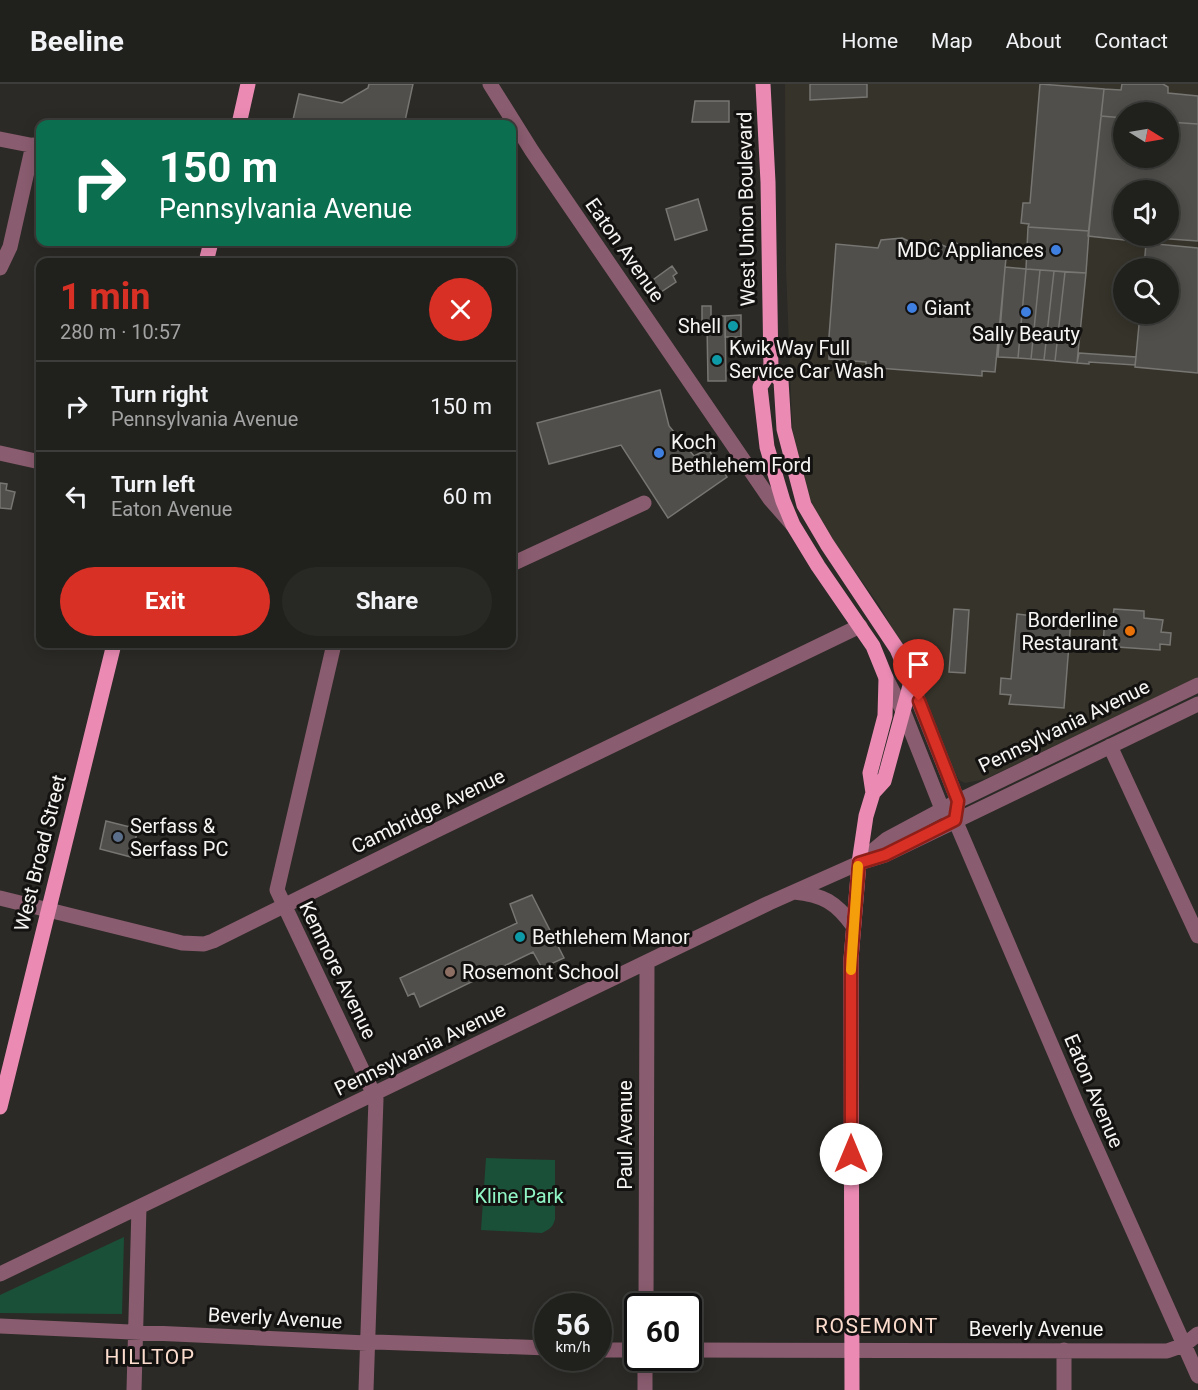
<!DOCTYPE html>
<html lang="en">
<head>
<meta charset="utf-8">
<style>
	:root { --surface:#20201c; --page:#282825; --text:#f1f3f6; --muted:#a2a3a3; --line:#3d3e3b; --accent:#d93025 }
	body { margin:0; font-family:Roboto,sans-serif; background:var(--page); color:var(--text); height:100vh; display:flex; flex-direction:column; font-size:22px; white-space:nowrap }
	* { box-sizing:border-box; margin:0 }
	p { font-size:20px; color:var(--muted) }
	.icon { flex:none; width:33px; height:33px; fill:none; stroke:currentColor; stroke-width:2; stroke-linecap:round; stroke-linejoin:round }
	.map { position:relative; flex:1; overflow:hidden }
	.details { position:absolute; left:36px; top:174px; width:480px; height:390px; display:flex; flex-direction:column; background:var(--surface); border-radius:12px; box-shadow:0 3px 15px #0003,0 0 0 2px var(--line) }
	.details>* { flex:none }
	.guide { position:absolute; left:36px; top:36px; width:480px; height:126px; border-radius:12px; box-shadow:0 3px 15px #0003,0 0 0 2px var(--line); background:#0b6e4f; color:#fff; overflow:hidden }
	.needle { width:39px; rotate:101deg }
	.buttons { position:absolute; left:1113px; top:18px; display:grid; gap:12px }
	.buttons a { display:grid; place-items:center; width:66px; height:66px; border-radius:50%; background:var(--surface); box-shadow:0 3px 15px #0003,0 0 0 2px var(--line); font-size:30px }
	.speed { position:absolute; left:534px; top:1209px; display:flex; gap:12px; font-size:30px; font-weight:700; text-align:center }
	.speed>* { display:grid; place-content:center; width:78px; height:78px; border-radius:50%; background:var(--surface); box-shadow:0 3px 15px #0003,0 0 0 2px var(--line); line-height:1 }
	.speed small { font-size:15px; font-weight:400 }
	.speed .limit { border:3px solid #111; border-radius:9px; background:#fff; color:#111 }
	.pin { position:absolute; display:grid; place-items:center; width:51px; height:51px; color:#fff; margin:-62px -26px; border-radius:50% 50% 50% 0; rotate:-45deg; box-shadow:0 0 6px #0007 }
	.pin .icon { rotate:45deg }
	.me { position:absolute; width:66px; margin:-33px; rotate:0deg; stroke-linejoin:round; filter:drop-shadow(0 0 4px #0008) }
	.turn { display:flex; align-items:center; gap:21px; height:126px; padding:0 24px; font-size:27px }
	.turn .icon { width:78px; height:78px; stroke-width:2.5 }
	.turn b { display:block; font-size:42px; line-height:51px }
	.round { display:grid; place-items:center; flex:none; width:63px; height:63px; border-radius:32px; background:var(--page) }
	.summary { display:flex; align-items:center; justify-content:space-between; height:102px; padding:0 24px }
	h1 { font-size:36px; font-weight:700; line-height:45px; color:var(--accent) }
	.button { display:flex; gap:12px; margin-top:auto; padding:12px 24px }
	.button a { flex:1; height:69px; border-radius:36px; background:var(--accent); color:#fff; font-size:24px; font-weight:700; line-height:69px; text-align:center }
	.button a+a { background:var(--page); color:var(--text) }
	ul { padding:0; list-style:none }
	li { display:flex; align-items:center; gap:18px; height:90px; padding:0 24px; border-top:2px solid var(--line) }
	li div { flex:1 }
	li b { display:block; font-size:22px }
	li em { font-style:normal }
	header { display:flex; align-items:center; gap:36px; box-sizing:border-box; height:84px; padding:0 30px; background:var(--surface); border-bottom:2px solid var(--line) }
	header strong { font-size:28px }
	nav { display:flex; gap:33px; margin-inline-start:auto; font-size:21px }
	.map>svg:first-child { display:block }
	.built { fill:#36332a; fill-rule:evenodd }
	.green { fill:#1b5038 }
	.building { fill:#504f4b; stroke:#777672; stroke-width:1.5; fill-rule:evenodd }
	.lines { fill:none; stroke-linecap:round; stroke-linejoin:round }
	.minor { stroke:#8a5c6f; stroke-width:15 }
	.major { stroke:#eb8bb4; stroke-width:15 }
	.route-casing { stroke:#8d1f18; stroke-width:15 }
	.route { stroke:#d93025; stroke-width:10 }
	.slow { stroke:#f59e0b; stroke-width:10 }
	.shop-dot { fill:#3f7fe0; stroke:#131211; stroke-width:2 }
	.culture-dot { fill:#0f9aa8; stroke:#131211; stroke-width:2 }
	.food-dot { fill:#e8710a; stroke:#131211; stroke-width:2 }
	.service-dot { fill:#5c6f8a; stroke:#131211; stroke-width:2 }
	.education-dot { fill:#8d6e63; stroke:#131211; stroke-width:2 }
	.labels { text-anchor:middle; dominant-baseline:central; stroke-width:6; stroke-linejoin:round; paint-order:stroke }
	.street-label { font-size:20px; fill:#f6f5f3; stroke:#131211 }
	.poi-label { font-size:20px; fill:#f6f5f3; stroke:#131211; text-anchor:start }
	.park-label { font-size:20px; fill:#91f6c5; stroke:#131211 }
	.neighbourhood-label { font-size:21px; letter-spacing:1.5px; fill:#fbdccd; stroke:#131211 }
</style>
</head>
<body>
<header>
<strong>Beeline</strong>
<nav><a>Home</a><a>Map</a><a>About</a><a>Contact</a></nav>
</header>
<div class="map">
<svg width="1198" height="1306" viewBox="0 0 1198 1306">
	<rect width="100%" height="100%" fill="#2b2a26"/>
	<path class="built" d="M785 0H1198V593L985 695 965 699 959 696 951 682 902 562 881 524 827 448 810 416 793 363 786 185ZM1124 28H1168V74H1124ZM1124 106H1168V152H1124ZM1124 184H1168V230H1124Z"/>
	<path class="green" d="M486 1074 555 1076V1135C553 1143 550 1145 542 1149L481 1146Z
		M124 1153 122 1230 0 1229V1211Z"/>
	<path class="building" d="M369 0H413L405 37 422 40H292L299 10 342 19 368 4Z
		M810 0H867V13L810 16Z
		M1040 0 1104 5 1089 147 1028 143 1029 140 1021 139 1023 119H1030Z
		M1122 0H1163L1168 3V9L1198 12V40L1168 38V28H1124V34L1101 32 1104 5 1121 6Z
		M695 17H729V38H692Z
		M1101 32 1124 34V74H1168V38L1198 40V157L1142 153V158L1088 152ZM1124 106H1168V152H1124Z
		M698 115 707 146 675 156 666 125Z
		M1028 143 1089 147 1086 189 1026 185Z
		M902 154 927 166 931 156 951 165 954 158 986 173 1006 174 995 288 982 287V292L878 284 866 282V278L829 275V266H828L836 160 878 164 881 156Z
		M1146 159 1198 164V289L1135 283 1140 230H1168V184H1144Z
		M672 182 677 189 673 192 676 198 655 212 646 201Z
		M1005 183 1026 185 1018 274 998 273Z
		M1026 185 1040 186 1031 275 1018 274Z
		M1040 186 1054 187 1044 276 1031 275Z
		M1054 187 1065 188 1055 277 1044 276Z
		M1065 188 1086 189 1077 279 1055 277Z
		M702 222H711V232H725L726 297H708L707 241 702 242Z
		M741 231V253H725V232Z
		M1079 269 1136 273 1135 281 1089 278V280L1077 279Z
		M660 306 669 342 694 372 708 365 727 393 668 434 621 361 549 380 537 339Z
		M0 399 7 400 6 406 15 408 11 425 0 424Z
		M954 525 969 526 965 589 949 588Z
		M1114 525 1144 527V534L1163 536 1161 548 1171 549 1170 561 1160 560V566L1103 562 1105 531 1113 532Z
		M1017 530 1042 533 1043 531 1071 535 1064 624 1009 620 1011 611 1000 610 1001 594 1011 595Z
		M106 737 138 745 131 773 100 765Z
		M532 811 564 874 542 884 533 868 420 923 414 909 408 912 400 894 517 839 510 820Z"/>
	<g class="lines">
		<path class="minor" d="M490 0 532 67 770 415 792 440
			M0 55 40 63
			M0 184 10 163 33 61
			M0 369 40 378
			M512 480 644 419
			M334 560 277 806 376 1015 366 1306
			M886 594 904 629 942 725 955 736 1080 1028 1198 1292
			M911 598 958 717 957 724
			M1110 662 1198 852
			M863 775 887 755 958 717 1198 601
			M794 808C823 811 836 818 853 842
			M0 814 182 859 204 860 213 857 437 746 860 542
			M0 1190 769 819 859 779 885 771 1198 620
			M646 1222 647 880
			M0 1242 367 1259 375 1258 548 1264
			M598 1266H638
			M688 1266 1167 1267 1184 1261 1198 1250
			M134 1306 139 1123
			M645 1306V1274
			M1064 1306V1266"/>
		<path class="major" d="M763 0 768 98 771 286 760 303 767 363 783 417 793 441 818 482 873 562 886 594 885 632 870 689 873 709 866 732 859 779 851 875 852 1306
			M239 40 248 0
			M206 178 211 158
			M771 286 781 297 784 345 804 421 827 460 897 565 911 598 884 697 873 709
			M0 1023 114 560"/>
	</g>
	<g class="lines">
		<g class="route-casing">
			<path id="route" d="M851 1070V875L859 779 885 771 955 736 958 717 919 617"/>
		</g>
		<use href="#route" class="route"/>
		<path class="slow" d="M851 886 858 782"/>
	</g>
	<g class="shop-dot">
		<circle cx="1056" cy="166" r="6"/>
		<circle cx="912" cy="224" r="6"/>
		<circle cx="1026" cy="228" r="6"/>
		<circle cx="659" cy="369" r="6"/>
	</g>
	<g class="culture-dot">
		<circle cx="733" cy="242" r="6"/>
		<circle cx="717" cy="276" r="6"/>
		<circle cx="520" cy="853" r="6"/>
	</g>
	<circle class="food-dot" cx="1130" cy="547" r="6"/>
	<circle class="service-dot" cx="118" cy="753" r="6"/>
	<circle class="education-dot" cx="450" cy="888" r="6"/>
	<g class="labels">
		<g class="street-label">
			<text transform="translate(746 125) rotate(-91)">West Union Boulevard</text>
			<text transform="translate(625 166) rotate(55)">Eaton Avenue</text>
			<text transform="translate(1064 642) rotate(-26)">Pennsylvania Avenue</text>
			<text transform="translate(428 727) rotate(-26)">Cambridge Avenue</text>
			<text transform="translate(40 769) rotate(-76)">West Broad Street</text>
			<text transform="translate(338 886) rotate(64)">Kenmore Avenue</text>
			<text transform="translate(420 965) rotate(-26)">Pennsylvania Avenue</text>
			<text transform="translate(1094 1007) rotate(67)">Eaton Avenue</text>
			<text transform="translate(625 1051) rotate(-90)">Paul Avenue</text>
			<text transform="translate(275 1234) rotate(3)">Beverly Avenue</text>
			<text x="1036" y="1245">Beverly Avenue</text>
		</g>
		<g class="poi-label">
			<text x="1044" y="166" text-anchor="end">MDC Appliances</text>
			<text x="924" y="224">Giant</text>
			<text x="721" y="242" text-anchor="end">Shell</text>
			<text x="1026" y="250" text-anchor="middle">Sally Beauty</text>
			<text x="729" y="264">Kwik Way Full<tspan x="729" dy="23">Service Car Wash</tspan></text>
			<text x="671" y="358">Koch<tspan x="671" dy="23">Bethlehem Ford</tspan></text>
			<text x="1118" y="536" text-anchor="end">Borderline<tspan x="1118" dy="23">Restaurant</tspan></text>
			<text x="130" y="742">Serfass &amp;<tspan x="130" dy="23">Serfass PC</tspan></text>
			<text x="532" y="853">Bethlehem Manor</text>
			<text x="462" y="888">Rosemont School</text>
		</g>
		<g class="park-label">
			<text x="519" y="1112">Kline Park</text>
		</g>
		<g class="neighbourhood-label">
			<text x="877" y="1242">ROSEMONT</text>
			<text x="150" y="1273">HILLTOP</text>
		</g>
	</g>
</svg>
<div class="buttons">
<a><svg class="needle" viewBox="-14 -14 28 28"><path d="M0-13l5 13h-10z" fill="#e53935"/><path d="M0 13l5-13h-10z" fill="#a2a3a3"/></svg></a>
<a><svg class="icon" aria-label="sound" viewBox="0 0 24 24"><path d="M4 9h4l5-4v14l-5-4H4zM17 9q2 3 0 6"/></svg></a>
<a><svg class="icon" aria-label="search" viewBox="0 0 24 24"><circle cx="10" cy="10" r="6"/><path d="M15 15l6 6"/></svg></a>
</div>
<div class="speed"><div>56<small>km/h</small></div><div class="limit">60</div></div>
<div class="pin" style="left:919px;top:617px;background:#d93025"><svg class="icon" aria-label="arrive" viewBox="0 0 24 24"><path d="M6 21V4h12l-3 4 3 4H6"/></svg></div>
<svg class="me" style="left:851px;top:1070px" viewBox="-20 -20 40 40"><circle r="19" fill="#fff"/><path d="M0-13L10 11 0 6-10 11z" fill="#d93025"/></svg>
<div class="guide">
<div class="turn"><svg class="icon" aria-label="right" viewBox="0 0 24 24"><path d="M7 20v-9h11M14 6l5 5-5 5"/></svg><div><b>150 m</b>Pennsylvania Avenue</div></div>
</div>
<section class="details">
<div class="summary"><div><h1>1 min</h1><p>280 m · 10:57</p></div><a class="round" style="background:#d93025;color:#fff"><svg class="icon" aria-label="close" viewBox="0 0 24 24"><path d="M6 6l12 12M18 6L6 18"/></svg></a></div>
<ul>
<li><svg class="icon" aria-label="right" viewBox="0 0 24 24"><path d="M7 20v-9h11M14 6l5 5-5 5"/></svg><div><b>Turn right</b><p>Pennsylvania Avenue</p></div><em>150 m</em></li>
<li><svg class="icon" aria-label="left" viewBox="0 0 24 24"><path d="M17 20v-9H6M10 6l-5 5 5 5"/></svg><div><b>Turn left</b><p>Eaton Avenue</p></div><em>60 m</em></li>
</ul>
<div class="button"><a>Exit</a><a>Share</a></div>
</section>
</div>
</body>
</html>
